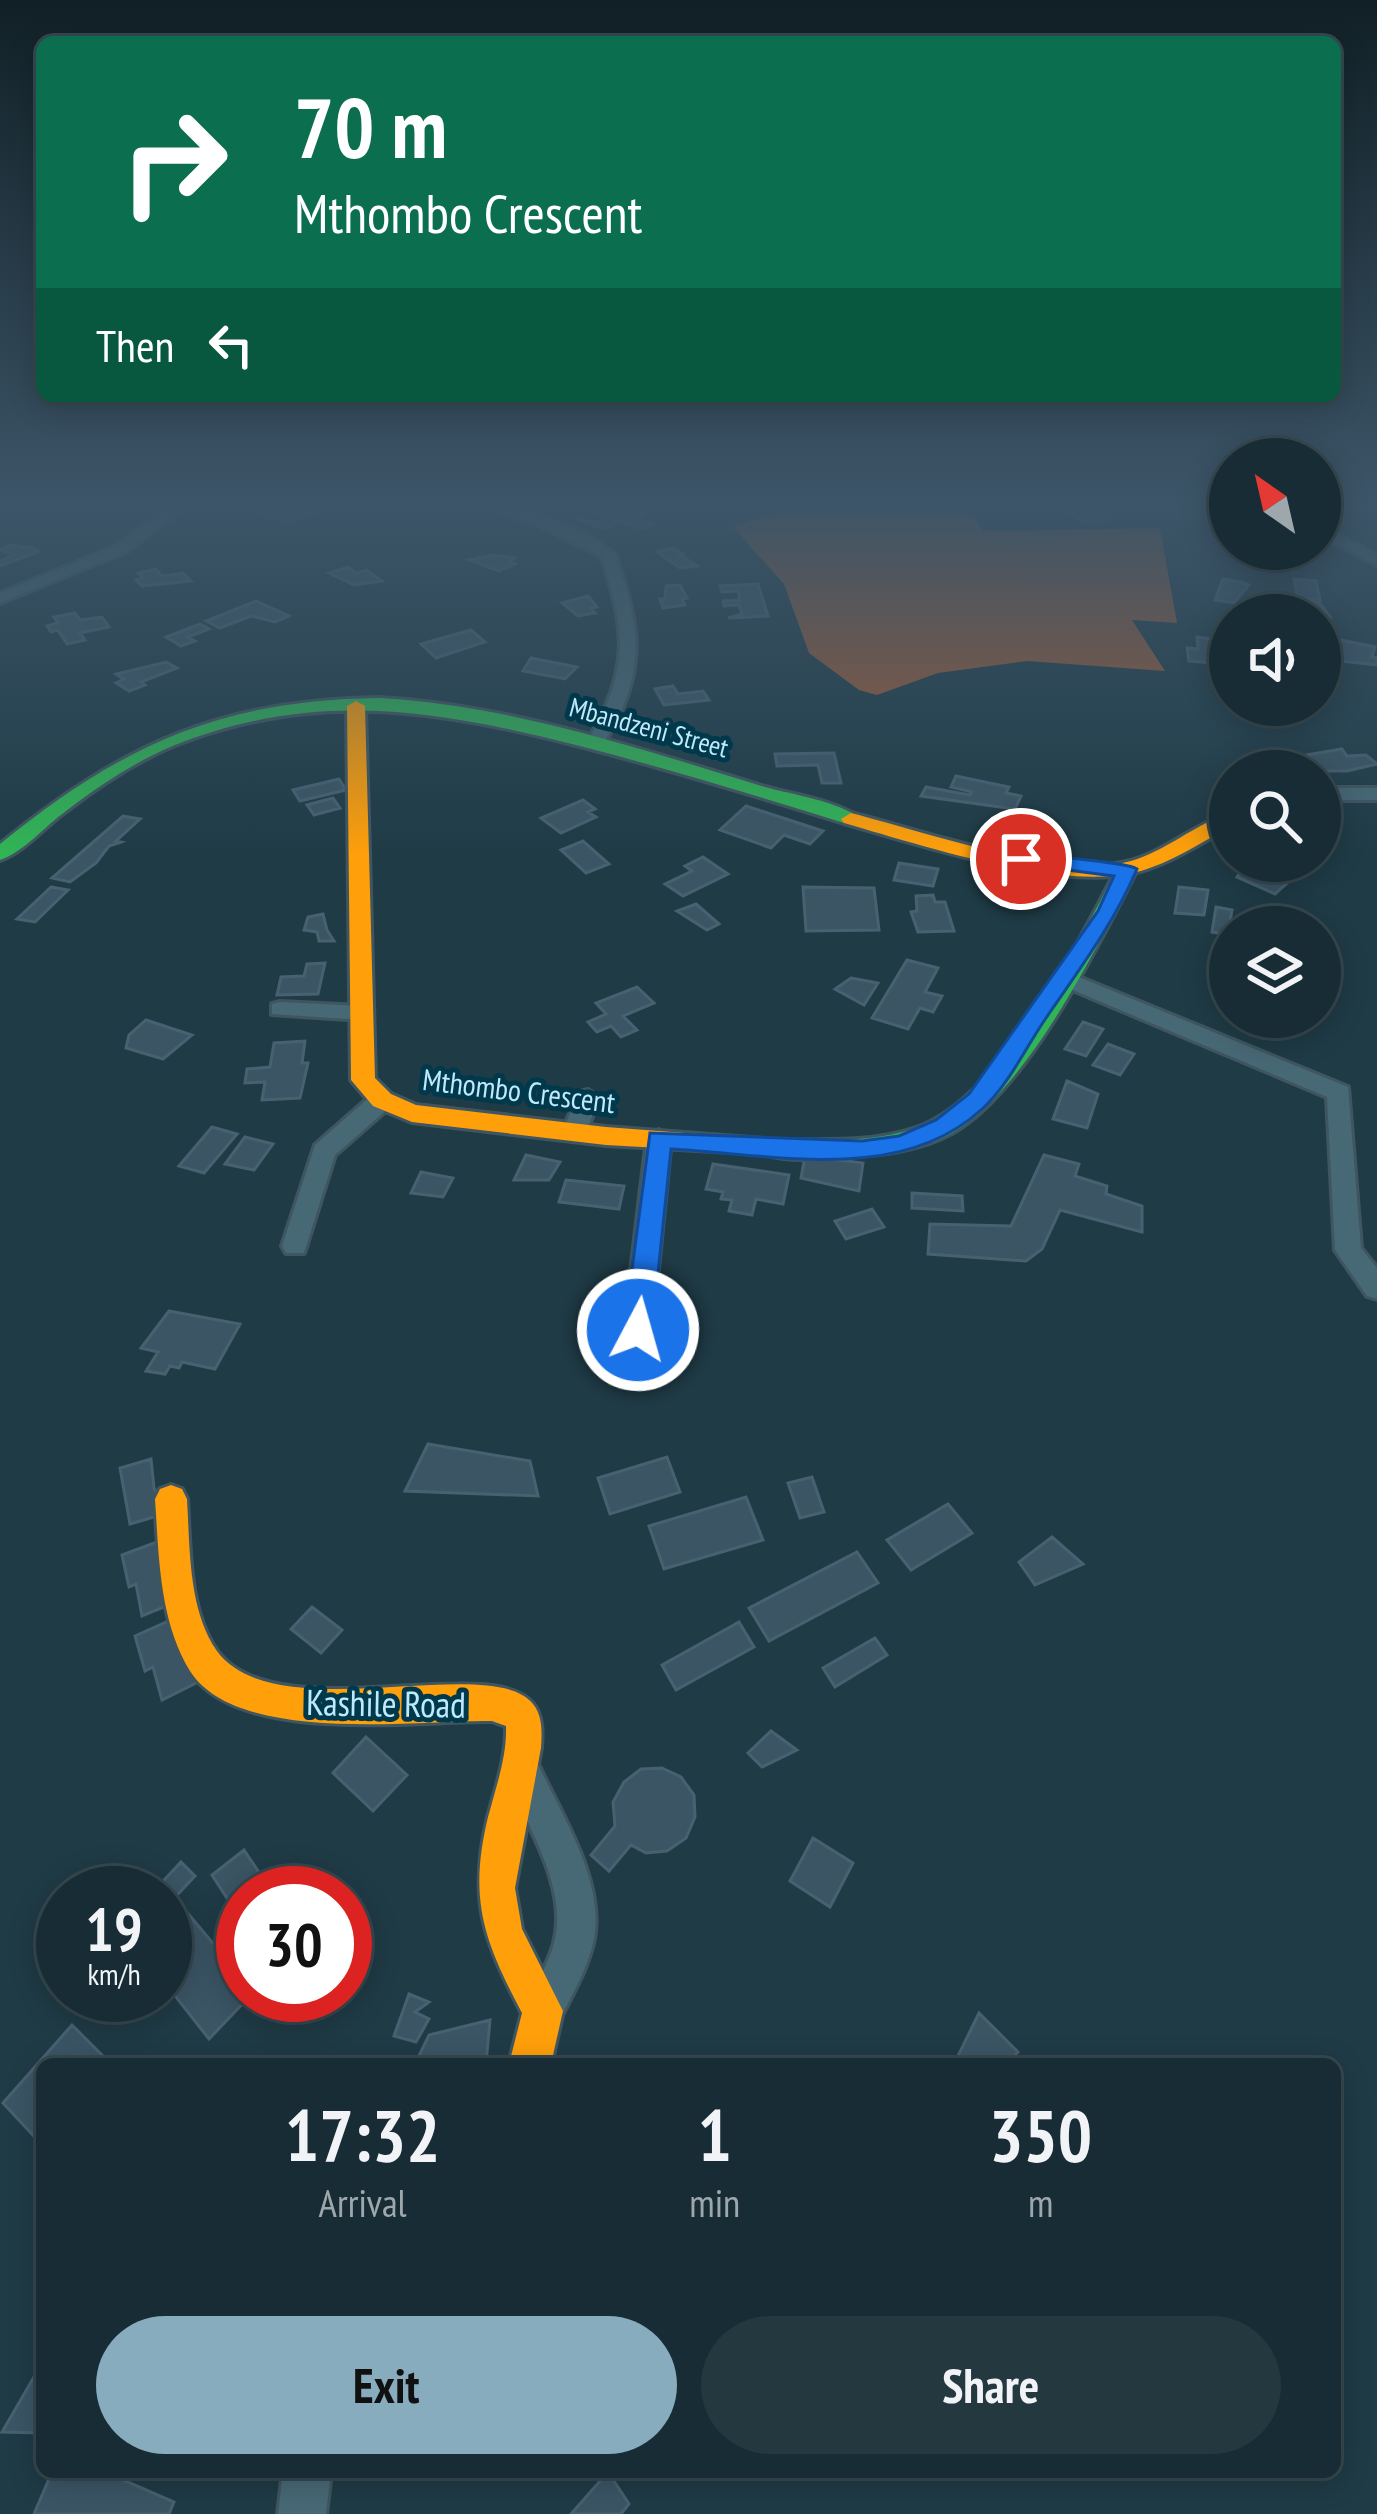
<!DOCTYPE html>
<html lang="en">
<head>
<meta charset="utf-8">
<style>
	:root { --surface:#172c34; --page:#243840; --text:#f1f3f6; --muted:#9ea7ac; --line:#36484f; --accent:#87acbd }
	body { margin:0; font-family:"PT Sans Narrow",sans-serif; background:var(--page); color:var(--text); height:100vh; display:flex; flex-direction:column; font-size:45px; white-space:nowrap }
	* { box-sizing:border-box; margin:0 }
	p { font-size:39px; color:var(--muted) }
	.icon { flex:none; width:66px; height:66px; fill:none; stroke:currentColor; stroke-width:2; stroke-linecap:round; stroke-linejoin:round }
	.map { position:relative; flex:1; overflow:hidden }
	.sheet { position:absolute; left:36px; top:2058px; width:1305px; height:420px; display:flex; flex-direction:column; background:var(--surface); border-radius:18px; box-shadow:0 6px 30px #0003,0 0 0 3px var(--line) }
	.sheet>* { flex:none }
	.guide { position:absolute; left:36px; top:36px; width:1305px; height:366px; border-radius:18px; box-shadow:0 6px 30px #0003,0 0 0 3px var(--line); background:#0b6e4f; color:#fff; overflow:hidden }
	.needle { width:78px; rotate:326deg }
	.buttons { position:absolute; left:1209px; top:438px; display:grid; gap:24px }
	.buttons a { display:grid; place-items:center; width:132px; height:132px; border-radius:50%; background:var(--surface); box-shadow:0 6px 30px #0003,0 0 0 3px var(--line); font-size:60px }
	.speed { position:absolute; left:36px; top:1866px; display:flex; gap:24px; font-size:60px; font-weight:700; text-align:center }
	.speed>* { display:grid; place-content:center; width:156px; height:156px; border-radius:50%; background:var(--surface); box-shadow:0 6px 30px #0003,0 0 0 3px var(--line); line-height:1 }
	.speed small { font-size:30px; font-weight:400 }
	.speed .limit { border:18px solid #d22; background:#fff; color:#111 }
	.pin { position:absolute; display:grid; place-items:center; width:102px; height:102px; color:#fff; margin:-51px; border:6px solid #fff; border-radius:50%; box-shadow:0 3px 12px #0007 }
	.me { position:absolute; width:132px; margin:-66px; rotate:6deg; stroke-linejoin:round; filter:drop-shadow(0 0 9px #0008) }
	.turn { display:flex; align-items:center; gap:42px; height:252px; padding:0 60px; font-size:54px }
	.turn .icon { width:156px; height:156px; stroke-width:2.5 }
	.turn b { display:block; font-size:84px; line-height:102px }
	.then { display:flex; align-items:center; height:114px; padding:0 60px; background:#0003; gap:24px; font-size:45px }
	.eta { display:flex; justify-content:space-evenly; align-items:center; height:204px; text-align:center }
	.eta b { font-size:72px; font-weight:600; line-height:84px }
	.action { display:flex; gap:24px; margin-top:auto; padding:24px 60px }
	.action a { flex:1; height:138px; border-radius:72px; background:var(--accent); color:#111; font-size:48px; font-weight:600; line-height:138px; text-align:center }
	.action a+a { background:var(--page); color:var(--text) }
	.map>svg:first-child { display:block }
	.forest { fill:#9f5b36 }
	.building { fill:#3b5565; stroke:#486171; stroke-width:3 }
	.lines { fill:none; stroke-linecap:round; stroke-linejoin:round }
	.street-casing { stroke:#3f5660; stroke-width:6 }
	.fast-casing { stroke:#3f5660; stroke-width:6 }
	.slow-casing { stroke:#3f5660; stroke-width:6 }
	.street { fill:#476975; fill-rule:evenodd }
	.fast { fill:#30b455; fill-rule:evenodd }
	.slow { fill:#ff9f0a; fill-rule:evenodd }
	.route { fill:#1a73e8; stroke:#114b97; stroke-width:3 }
	.labels { text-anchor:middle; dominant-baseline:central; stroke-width:10; stroke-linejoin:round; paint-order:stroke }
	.far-street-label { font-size:27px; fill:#bfe9fd; stroke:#00394b }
	.street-label { font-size:30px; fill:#bfe9fd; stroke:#00394b }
	.near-street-label { font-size:36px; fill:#bfe9fd; stroke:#00394b }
</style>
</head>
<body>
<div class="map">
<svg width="1377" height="2514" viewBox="0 0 1377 2514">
	<rect width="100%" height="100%" fill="#1f3b46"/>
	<path class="forest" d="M803 503H1004L968 505 983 531 1160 528 1177 623 1132 620 1165 671 1027 661 938 673 877 695 859 690 809 653 784 584 733 527Z"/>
	<path class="building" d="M251 503H294L284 507 290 511 306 508 314 515 284 522 277 516 269 518 263 513 269 512Z
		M601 505 646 514 636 518 654 524 643 529 622 521 604 529 573 518 597 522 609 517 590 510Z
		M1102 507 1110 514 1103 515 1108 519 1082 522 1069 511Z
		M11 545 33 548 38 552 0 566V561L13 555 0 550Z
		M672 548 683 554 680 555 697 566 680 568 657 552Z
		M494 555 515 558 509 562 515 564 499 571 469 560Z
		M348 567 356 573 366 570 382 581 354 585 329 573Z
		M156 569 162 576 183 573 191 581 142 586 136 580 143 578 138 573Z
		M1223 579 1241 582 1249 585 1234 603 1215 600Z
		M1294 579 1316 581 1320 600 1298 598Z
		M758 584 768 616 728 618 742 614 739 605 724 606 723 601 740 600 738 591 722 592 720 586Z
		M680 585 687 598 682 599 685 605 663 608 660 599H665L666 586Z
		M588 596 597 607 591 608 595 613 578 616 562 603Z
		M256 601 289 616 275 622 251 616 220 628 206 621Z
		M1299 602H1319L1330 617 1294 614Z
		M75 613 80 620 102 617 109 627 80 633 85 640 67 644 58 630 51 632 47 626 58 623 54 617Z
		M200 624 209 629 188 637 195 641 181 646 166 637Z
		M471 630 485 642 436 658 421 644Z
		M1197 637 1211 639 1216 663 1189 661 1187 648 1198 649Z
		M1341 640 1375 647 1372 657 1377 658V665L1342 661 1335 656Z
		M531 658 577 667 565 679 523 671Z
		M166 662 177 668 141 682 145 685 129 691 116 683 124 679 116 674Z
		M673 686 678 694 703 691 709 700 664 705 655 689Z
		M1342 749 1347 756 1366 755 1377 764 1347 771H1302L1289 758Z
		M834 753 841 783H822L818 765 777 766 775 754Z
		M956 776 1009 787 1006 793 1021 796 1015 809 921 796 926 787 970 795 972 792 951 787Z
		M339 779 346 790 300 801 293 790Z
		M333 798 340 808 314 815 307 805Z
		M583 800 595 809 588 812 596 817 561 833 541 818Z
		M746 806 823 831 810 844 784 835 771 848 720 830Z
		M123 816 140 819 116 841 121 842 109 846 96 863 70 882 52 878Z
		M583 841 609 864 586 873 561 850Z
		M703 857 728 874 683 896 665 884 692 871 685 866Z
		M1248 861H1286L1268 877 1286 884 1275 894 1237 877Z
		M899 863 938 869 933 886 894 880Z
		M51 887 68 890 35 922 17 919Z
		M803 887 874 888 879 930 806 931Z
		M1179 887 1208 890 1204 915 1175 913Z
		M933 895 935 902H945L954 931 918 932 911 912 917 911 916 896Z
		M696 904 719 924 707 930 677 911Z
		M1216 907 1232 910 1228 935 1212 932Z
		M323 914 327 930 334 941H319L317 932 304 930 308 917Z
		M907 960 938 968 925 992 942 996 933 1012 920 1008 908 1029 872 1018Z
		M325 963 318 994 277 995 281 977 304 976 307 964Z
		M851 978 878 983 864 1005 835 989Z
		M637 987 654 1003 623 1016 637 1030 621 1037 611 1026 597 1032 588 1022 606 1014 596 1003Z
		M146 1020 192 1035 163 1059 126 1048 129 1035Z
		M1083 1022 1103 1029 1086 1056 1065 1049Z
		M305 1041 302 1063H308L300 1098 262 1100 265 1082 245 1083 247 1069 270 1067 274 1043Z
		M1108 1044 1134 1054 1120 1075 1093 1065Z
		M1067 1081 1098 1094 1087 1128 1053 1119Z
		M212 1127 237 1134 204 1173 179 1166Z
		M245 1137 273 1144 254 1170 225 1164Z
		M526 1155 560 1162 549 1180H514Z
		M1044 1155 1079 1164 1075 1176 1107 1186 1106 1194 1142 1206V1232L1060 1210 1042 1249 1026 1261 928 1254 930 1224 1011 1226Z
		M805 1156 863 1163 859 1191 801 1178Z
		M713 1164 789 1175 783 1204 756 1199 752 1215 729 1211 732 1200 721 1199 723 1192 706 1189Z
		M421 1172 453 1178 443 1197 411 1193Z
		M566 1180 624 1186 619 1209 559 1202Z
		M912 1193 962 1196 963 1211 912 1208Z
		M872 1209 884 1227 846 1239 835 1221Z
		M169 1311 240 1324 215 1369 182 1362 179 1368 170 1366 165 1374 146 1371 158 1352 141 1348Z
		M428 1444 530 1461 538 1496 405 1491Z
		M667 1457 680 1492 610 1514 598 1478Z
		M151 1459 154 1488 167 1513 130 1524 120 1468Z
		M812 1477 824 1512 800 1518 788 1483Z
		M746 1497 763 1540 664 1569 649 1526Z
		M948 1504 972 1533 911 1570 887 1540Z
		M1052 1537 1083 1564 1035 1585 1019 1562Z
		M162 1540 176 1602 142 1616 136 1584 129 1587 122 1555Z
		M857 1552 878 1583 769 1641 749 1608Z
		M312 1607 342 1630 321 1653 291 1629Z
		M173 1619 202 1680 162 1700 153 1667 145 1671 135 1636Z
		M739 1622 754 1647 676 1690 662 1665Z
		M875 1638 887 1655 835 1687 823 1668Z
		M771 1731 797 1750 762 1767 748 1753Z
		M366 1737 407 1775 373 1811 333 1773Z
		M662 1768 681 1777 694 1795 695 1817 686 1838 667 1851 646 1853 631 1845 609 1871 591 1855 615 1826 613 1802 624 1782 641 1769Z
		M813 1838 853 1863 830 1907 790 1881Z
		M244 1850 273 1893H243V1923L212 1875Z
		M181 1862 195 1876 166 1907 172 1913 165 1920V1893H152Z
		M185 1910 243 1979V1995H251L209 2039 165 1983V1930Z
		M409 1994 429 2002 415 2012 429 2019 416 2042 394 2036Z
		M979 2013 1018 2052 1007 2064H954Z
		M490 2020 486 2064H415L429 2035Z
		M72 2025 111 2064H42V2145L3 2103Z
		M42 2363V2433L2 2432Z
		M52 2472H105L174 2502 169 2514H34Z
		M608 2472 629 2504 621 2514H571Z"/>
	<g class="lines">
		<g class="street-casing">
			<path id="street" d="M175 503H191L126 552 0 603V593L116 546Z
				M472 503C519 502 579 526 615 554 642 631 647 674 602 746L587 742C629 671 627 633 601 556L537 524Z
				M1320 525 1377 555V565L1320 535Z
				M1320 788H1377V800H1320Z
				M1064 971 1348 1087 1361 1248 1377 1268V1299L1367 1296 1335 1250 1327 1097 1056 983V973Z
				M280 1002 362 1006 373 1013 362 1020 272 1014V1004Z
				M588 1090 600 1098 584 1136H566L563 1130 579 1092Z
				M382 1092 391 1094 394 1100 391 1106 335 1155 304 1253H286L282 1246 315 1145 373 1094Z
				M659 1130 671 1139 652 1329 648 1337H628L624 1329 647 1139Z
				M524 1757 537 1762C560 1813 605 1880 594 1939 588 1969 570 1998 557 2025L543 2031 529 2025 523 2011C532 1989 548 1967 554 1943 569 1887 526 1825 506 1775L511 1762Z
				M283 2472H331L326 2514H278Z"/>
		</g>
		<g class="fast-casing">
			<path id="fast" d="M379 698C510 705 641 749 765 787 794 795 838 801 861 819L844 823C757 796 669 769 580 746 438 710 316 689 175 745 136 761 100 785 66 811 45 826 24 852 0 860V844C122 745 220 700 379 698Z
				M1127 863 1137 869C1098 946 1027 1090 952 1133 920 1151 879 1155 843 1157 820 1158 791 1162 769 1155L765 1149 778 1140C823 1140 873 1143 916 1128 999 1100 1078 944 1117 869Z"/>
		</g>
		<g class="slow-casing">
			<path id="slow" d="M356 701 365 706 375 1078 391 1094 416 1105 606 1127 778 1140 791 1149 787 1155 606 1145 412 1122 373 1106 351 1080 347 706Z
				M851 813C922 831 1061 880 1131 861 1166 851 1195 824 1230 813V827C1198 844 1165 867 1128 874 1052 888 920 845 844 823L841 819Z
				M171 1485 182 1489 187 1499C190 1547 188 1610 217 1651 275 1731 492 1651 533 1704 543 1716 542 1734 541 1748L515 1888 522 1929 563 2011 551 2064H509L522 2013C484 1941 468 1900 488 1817 496 1787 507 1757 506 1726L492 1721C415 1720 237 1745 190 1671 159 1620 159 1556 155 1499L160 1489Z"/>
		</g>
		<use href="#street" class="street"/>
		<use href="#fast" class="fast"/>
		<use href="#slow" class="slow"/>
	</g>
	<linearGradient id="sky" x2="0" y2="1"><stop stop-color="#112026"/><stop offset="0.59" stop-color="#3c5568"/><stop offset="1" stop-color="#3c5568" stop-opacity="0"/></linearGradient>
	<rect width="1377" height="855" fill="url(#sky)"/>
	<path class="route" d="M1021 853C1041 856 1128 862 1137 869 1114 923 1079 970 1046 1018 1026 1047 1008 1086 982 1109 900 1185 772 1154 671 1149L652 1330 648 1338H628L624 1330 650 1133 862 1141 899 1136 936 1120 969 1094 1098 911 1114 876 1013 863V854Z"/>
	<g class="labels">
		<g class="far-street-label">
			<text transform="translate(649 727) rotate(15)">Mbandzeni Street</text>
		</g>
		<g class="street-label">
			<text transform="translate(519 1090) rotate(7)">Mthombo Crescent</text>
		</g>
		<g class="near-street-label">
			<text transform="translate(386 1703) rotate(1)">Kashile Road</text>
		</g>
	</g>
</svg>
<div class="buttons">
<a><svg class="needle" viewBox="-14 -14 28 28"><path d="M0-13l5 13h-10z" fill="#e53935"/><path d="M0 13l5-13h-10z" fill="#9ea7ac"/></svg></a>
<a><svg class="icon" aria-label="sound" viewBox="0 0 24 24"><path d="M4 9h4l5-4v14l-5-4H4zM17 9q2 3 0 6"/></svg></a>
<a><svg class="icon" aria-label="search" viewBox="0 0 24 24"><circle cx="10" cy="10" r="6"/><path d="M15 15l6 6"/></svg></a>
<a><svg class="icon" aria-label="layers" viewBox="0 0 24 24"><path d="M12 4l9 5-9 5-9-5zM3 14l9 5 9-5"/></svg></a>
</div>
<div class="speed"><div>19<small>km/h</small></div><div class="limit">30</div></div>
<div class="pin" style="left:1021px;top:859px;background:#d93025"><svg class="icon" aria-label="arrive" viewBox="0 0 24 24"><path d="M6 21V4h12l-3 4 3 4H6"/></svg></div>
<svg class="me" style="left:638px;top:1330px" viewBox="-20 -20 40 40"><circle r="17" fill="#1a73e8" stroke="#fff" stroke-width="3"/><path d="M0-11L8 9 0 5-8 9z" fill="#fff"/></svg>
<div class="guide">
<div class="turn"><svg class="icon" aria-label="right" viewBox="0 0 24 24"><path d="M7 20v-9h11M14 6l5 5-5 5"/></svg><div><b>70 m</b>Mthombo Crescent</div></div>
<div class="then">Then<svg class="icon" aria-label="left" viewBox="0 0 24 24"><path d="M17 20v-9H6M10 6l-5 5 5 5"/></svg></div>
</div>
<section class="sheet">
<div class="eta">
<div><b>17:32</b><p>Arrival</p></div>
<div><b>1</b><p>min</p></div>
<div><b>350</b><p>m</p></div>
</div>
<div class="action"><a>Exit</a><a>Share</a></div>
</section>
</div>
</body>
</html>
